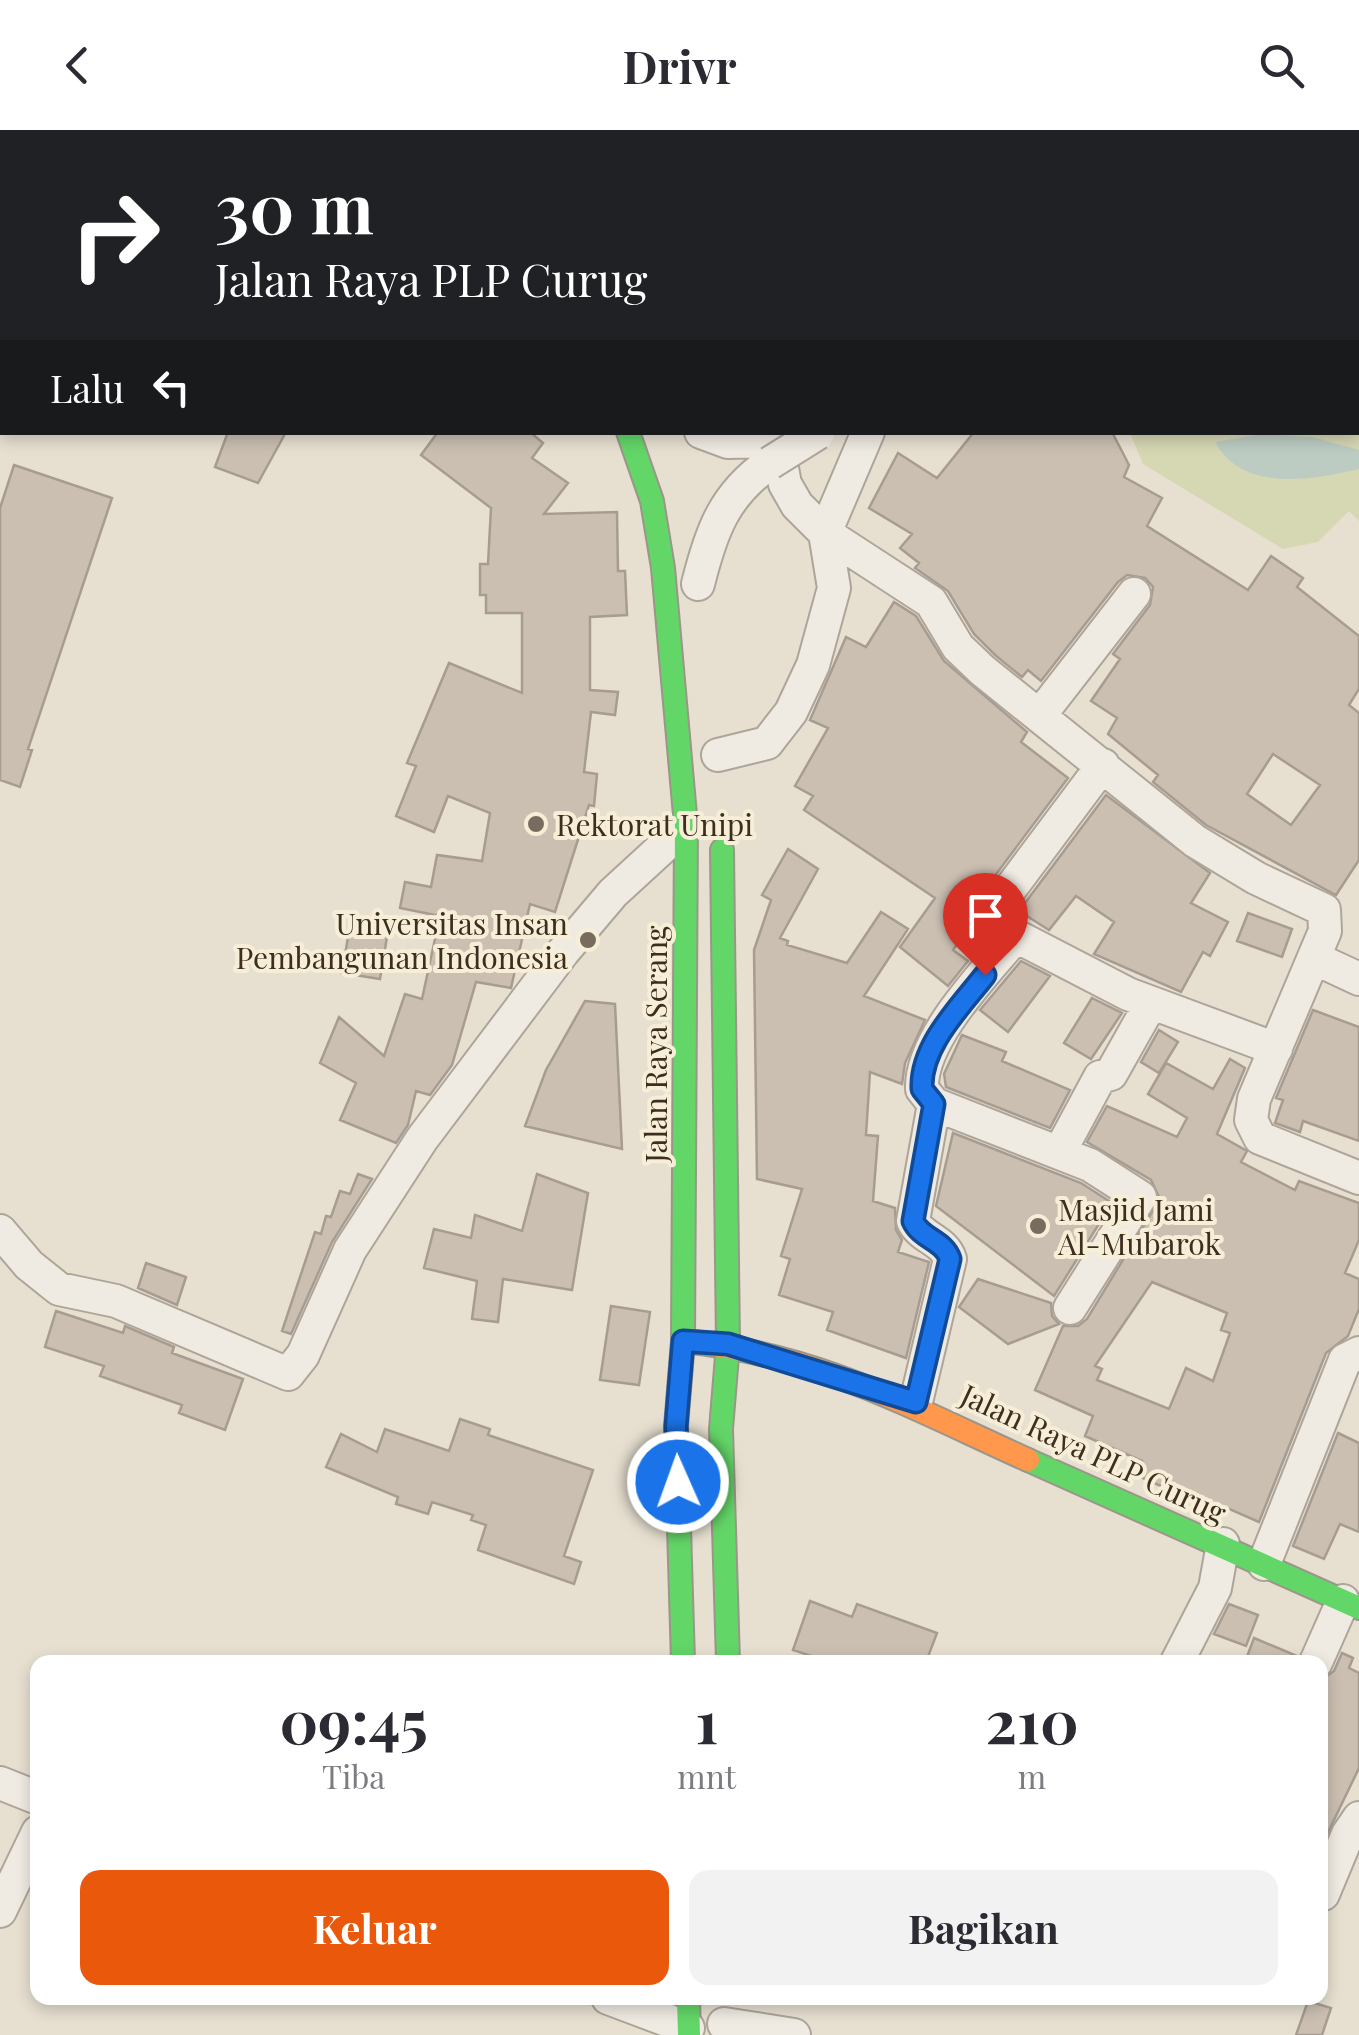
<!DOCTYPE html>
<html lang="id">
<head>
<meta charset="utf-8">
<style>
	:root { --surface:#fff; --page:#f2f2f3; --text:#2b2b33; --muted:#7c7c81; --accent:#ea580c }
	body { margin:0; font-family:"Playfair Display",serif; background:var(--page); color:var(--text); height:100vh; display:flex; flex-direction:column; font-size:38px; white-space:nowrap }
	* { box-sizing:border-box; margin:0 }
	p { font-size:32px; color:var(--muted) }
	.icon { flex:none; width:55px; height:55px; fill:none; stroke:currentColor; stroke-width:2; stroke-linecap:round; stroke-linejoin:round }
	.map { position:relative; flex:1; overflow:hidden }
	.side { position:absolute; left:30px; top:1525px; width:1298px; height:350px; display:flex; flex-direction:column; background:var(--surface); border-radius:20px; box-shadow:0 5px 15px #0003 }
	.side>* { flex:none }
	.top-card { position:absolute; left:0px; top:0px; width:1360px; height:305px; box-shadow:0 5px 15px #0003; background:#202124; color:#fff; overflow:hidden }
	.pin { position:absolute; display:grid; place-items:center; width:85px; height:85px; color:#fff; margin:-102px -42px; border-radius:50% 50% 50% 0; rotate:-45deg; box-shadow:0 0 10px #0007 }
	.pin .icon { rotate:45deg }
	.me { position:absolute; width:110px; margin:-55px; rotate:358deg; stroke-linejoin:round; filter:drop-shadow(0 0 8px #0008) }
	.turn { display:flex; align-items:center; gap:35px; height:210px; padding:0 50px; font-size:45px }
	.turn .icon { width:130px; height:130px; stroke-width:2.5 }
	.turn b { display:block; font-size:70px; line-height:85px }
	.then { display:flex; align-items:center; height:95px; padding:0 50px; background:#0003; gap:20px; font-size:38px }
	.eta { display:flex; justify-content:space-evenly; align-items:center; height:170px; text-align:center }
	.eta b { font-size:60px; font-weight:700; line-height:70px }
	.button { display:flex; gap:20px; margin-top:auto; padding:20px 50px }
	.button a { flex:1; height:115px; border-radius:20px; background:var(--accent); color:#fff; font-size:40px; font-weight:700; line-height:115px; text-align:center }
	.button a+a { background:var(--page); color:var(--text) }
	header { display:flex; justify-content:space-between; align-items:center; height:130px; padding:0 50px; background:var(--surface); font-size:45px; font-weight:700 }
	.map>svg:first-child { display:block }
	.green { fill:#d6d7b3 }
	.water { fill:#bcccc2 }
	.building { fill:#cbbfb2; stroke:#a89c90; stroke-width:2.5; fill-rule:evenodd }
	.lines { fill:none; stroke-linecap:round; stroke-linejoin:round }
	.street-casing { stroke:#ada599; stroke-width:36 }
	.fast-casing { stroke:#9c958a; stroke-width:26 }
	.slow-casing { stroke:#9c958a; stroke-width:26 }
	.street { stroke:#efebe3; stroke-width:32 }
	.fast { stroke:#63d668; stroke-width:22 }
	.slow { stroke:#ff974d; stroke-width:22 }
	.street-bridge-casing { stroke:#ada599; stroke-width:36; stroke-linecap:butt }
	.street-bridge { stroke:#efebe3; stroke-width:32 }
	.route-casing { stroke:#114b97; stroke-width:25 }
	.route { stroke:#1a73e8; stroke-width:18 }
	.poi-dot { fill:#786c5e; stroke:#f7eed8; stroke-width:4 }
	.labels { text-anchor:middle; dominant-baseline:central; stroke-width:8; stroke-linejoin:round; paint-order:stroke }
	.poi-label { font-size:30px; fill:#3d2e20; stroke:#f7eed8; text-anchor:start }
	.street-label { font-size:30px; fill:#3d2e20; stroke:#f7eed8 }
</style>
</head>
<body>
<header><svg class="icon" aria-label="back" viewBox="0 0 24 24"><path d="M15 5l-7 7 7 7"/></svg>Drivr<svg class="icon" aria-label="search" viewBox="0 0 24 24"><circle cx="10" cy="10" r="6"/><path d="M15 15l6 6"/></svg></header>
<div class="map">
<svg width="1359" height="1905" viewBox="0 0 1359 1905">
	<rect width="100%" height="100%" fill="#e7e0d1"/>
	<path class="green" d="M1359 229V391L1349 381 1318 412 1283 419 1143 334 1130 303 1358 302Z"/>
	<path class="water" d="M1264 304 1312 307 1359 320V339C1312 350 1243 363 1215 312Z"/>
	<path class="building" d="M228 302H286L258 353 215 337Z
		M438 302H530L543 313 532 328 568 353 544 384 617 382 618 441H625L627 485 590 487V560L618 562 615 585 591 582 584 642 597 644 594 676 589 675 555 782 530 774 511 858 476 852 452 935 430 965 416 961 408 995 396 1013 340 990 356 953 320 933 339 887 384 926 405 864 422 869 440 786 400 778 405 752 431 757 437 725 482 731 490 683 448 666 434 702 396 686 416 636 407 633 449 533 522 563V483H486V465H480V434H488L491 378 421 325Z
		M974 302H1112L1129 335 1124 347 1162 368 1147 396 1248 460 1271 426 1303 448 1297 457 1359 506V559L1349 575 1359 583V730L1336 765 1206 695 1153 652 1158 645 1108 604 1117 588 1091 571 1120 529 1113 524 1150 475 1153 457 1145 448 1127 445 1118 452 1041 551 1028 540 1022 547 995 525 974 504 948 461 915 438 919 433 900 418 912 404 869 378 898 323 937 348ZM1273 624 1320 655 1291 695 1247 664Z
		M14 335 112 368 28 619 32 620 20 657 0 650V378Z
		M894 472 916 486 944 531 1027 602 1021 612 1068 648 982 763 978 785 953 820 968 831 948 856 900 817 935 768 804 680 813 666 795 656 828 598 810 590 846 507 866 517Z
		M1106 665 1210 743 1191 773 1228 792 1210 826 1203 822 1181 862 1094 824 1114 792 1076 766 1049 800 1019 781Z
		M788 719 818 739 780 808 788 811 787 815 847 833 881 782 908 799 864 866 925 890 905 933 902 954 870 942 866 1005 878 1006 873 1071 895 1078 896 1100 902 1110 898 1122 929 1132 906 1228 827 1200 833 1182 779 1165 790 1129 781 1126 802 1059 757 1049 754 820 771 770 762 765Z
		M1248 783 1292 799 1282 827 1237 811Z
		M350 795 388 801 380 849 342 843Z
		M1021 831 1050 846 1008 902 980 880Z
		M1092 868 1122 883 1091 929 1064 913Z
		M585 871 615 874 622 1019 525 996 546 940Z
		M1313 880 1359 897V1011L1303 991 1300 1002 1275 993 1283 970 1276 968Z
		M1159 900 1178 912 1159 943 1141 932Z
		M962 905 1006 922 1002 931 1070 960 1050 998 946 957 944 944Z
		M1230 929 1245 938 1217 1004 1247 1021 1241 1032 1295 1060 1299 1051 1359 1073V1110L1345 1143 1359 1149V1179L1348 1206 1326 1223 1259 1392 1225 1377 1222 1383 1136 1345 1142 1331 1085 1306 1093 1286 1035 1260 1063 1196H1078L1087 1189 1160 1069 1151 1050 1087 1012 1107 976 1177 1007 1187 988 1148 964 1166 933 1213 959ZM1152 1152 1227 1183 1221 1200 1230 1203 1213 1251 1186 1238 1169 1279 1097 1250 1102 1239 1095 1236Z
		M953 1003 1081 1053 1112 1073 1054 1166 936 1076Z
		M358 1044 372 1049 332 1112 291 1204 282 1201 315 1102 321 1104 326 1086 331 1087 340 1061 350 1064Z
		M537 1044 588 1063 572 1160 503 1149 498 1192 472 1189 477 1151 424 1138 434 1099 471 1108 475 1085 522 1101Z
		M146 1133 186 1147 177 1175 138 1158Z
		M978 1149 1051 1173 1052 1186 1059 1194 1008 1214 959 1177Z
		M611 1176 650 1182 639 1255 600 1250Z
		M56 1181 123 1203 125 1196 174 1217 172 1223 243 1249 225 1300 179 1283 182 1275 100 1246 104 1236 45 1217Z
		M460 1289 490 1299 488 1305 593 1340 564 1426 581 1432 574 1454 478 1420 486 1395 471 1390 473 1385 432 1372 428 1384 396 1374 398 1367 326 1337 341 1304 377 1322 385 1299 449 1321Z
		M1338 1303 1359 1313V1402L1340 1394 1324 1429 1293 1416Z
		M810 1471 852 1487 857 1474 937 1503 926 1532H829L793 1520Z
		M1229 1474 1258 1485 1246 1516 1214 1504Z
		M1254 1508 1297 1526 1296 1532H1245Z
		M1342 1523 1353 1528 1349 1538 1359 1543V1638L1320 1719V1551L1334 1541Z
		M1308 1871 1331 1878 1322 1905H1296Z"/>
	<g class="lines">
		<g class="street-casing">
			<path id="street" d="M991 2 992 0
				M1358 160 1359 158
				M1358 190H1359
				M701 302 728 312 764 311
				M775 302 785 354 797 375 825 403 931 472 958 517 982 540 1195 711 1256 748 1324 780 1325 801 1254 969 1251 990 1260 1008 1359 1048
				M698 454C711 402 724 364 770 333
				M1040 585 1134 464
				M718 625 767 613 791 582 813 535 834 458 825 403 868 302
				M1016 806 1128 864 1276 919
				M1314 828 1359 849
				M934 974 1090 1035 1140 1067 1070 1178
				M1059 1023 1100 947 1111 944 1151 873
				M0 1101 29 1135 59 1159 116 1171 288 1244 303 1225 350 1120 422 1009 563 822 613 763 686 696
				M916 1272 950 1129C944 1110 921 1108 913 1091L934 974 922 959C920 909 985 843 1016 806L998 788V775L1103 635
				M1264 1434 1345 1230 1359 1223
				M1177 1532 1215 1458 1223 1414
				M1316 1532 1343 1471
				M0 1653 38 1668
				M1323 1764 1348 1704 1359 1688
				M0 1781 38 1702
				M608 1868 688 1898
				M724 1894 794 1905"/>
		</g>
		<g class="fast-casing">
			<path id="fast" d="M320 0 324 2
				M768 2 769 0
				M628 302 652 371 663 438 686 696 683 1211 676 1296 683 1532
				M722 720 728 1214 721 1299 728 1532
				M1028 1330 1359 1478
				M688 1868 689 1905"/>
		</g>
		<g class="slow-casing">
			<path id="slow" d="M245 0 249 2
				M684 1211C819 1225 908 1276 1028 1330"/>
		</g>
		<use href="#street" class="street"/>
		<use href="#fast" class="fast"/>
		<use href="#slow" class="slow"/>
		<g class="street-bridge-casing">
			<path id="street-bridge" d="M770 333 818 303"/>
		</g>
		<use href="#street-bridge" class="street-bridge"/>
	</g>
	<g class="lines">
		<g class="route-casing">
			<path id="route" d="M678 1352 676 1296 683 1211 728 1214 916 1272 950 1129C944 1110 921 1109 913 1091L934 974 922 959C920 916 960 877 985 845"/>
		</g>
		<use href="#route" class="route"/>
	</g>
	<g class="poi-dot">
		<circle cx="536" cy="694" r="10"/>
		<circle cx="588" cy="810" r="10"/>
		<circle cx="1038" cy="1096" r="10"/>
	</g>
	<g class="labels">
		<g class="poi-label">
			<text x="556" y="694">Rektorat Unipi</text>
			<text x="568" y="793" text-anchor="end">Universitas Insan<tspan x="568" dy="34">Pembangunan Indonesia</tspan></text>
			<text x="1058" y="1079">Masjid Jami<tspan x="1058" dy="34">Al-Mubarok</tspan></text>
		</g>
		<g class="street-label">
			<text transform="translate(655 914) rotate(-90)">Jalan Raya Serang</text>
			<text transform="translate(1094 1323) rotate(25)">Jalan Raya PLP Curug</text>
		</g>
	</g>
</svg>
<div class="pin" style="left:985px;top:845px;background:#d93025"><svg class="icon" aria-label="arrive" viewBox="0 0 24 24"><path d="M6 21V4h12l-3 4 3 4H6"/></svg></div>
<svg class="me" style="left:678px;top:1352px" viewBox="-20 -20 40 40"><circle r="17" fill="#1a73e8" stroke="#fff" stroke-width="3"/><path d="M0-11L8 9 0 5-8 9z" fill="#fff"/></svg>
<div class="top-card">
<div class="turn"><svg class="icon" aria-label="right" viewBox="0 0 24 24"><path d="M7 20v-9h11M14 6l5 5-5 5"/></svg><div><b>30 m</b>Jalan Raya PLP Curug</div></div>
<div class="then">Lalu<svg class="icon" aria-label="left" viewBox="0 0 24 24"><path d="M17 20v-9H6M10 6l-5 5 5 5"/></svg></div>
</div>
<section class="side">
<div class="eta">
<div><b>09:45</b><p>Tiba</p></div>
<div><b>1</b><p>mnt</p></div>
<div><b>210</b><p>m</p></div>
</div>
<div class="button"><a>Keluar</a><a>Bagikan</a></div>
</section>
</div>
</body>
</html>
